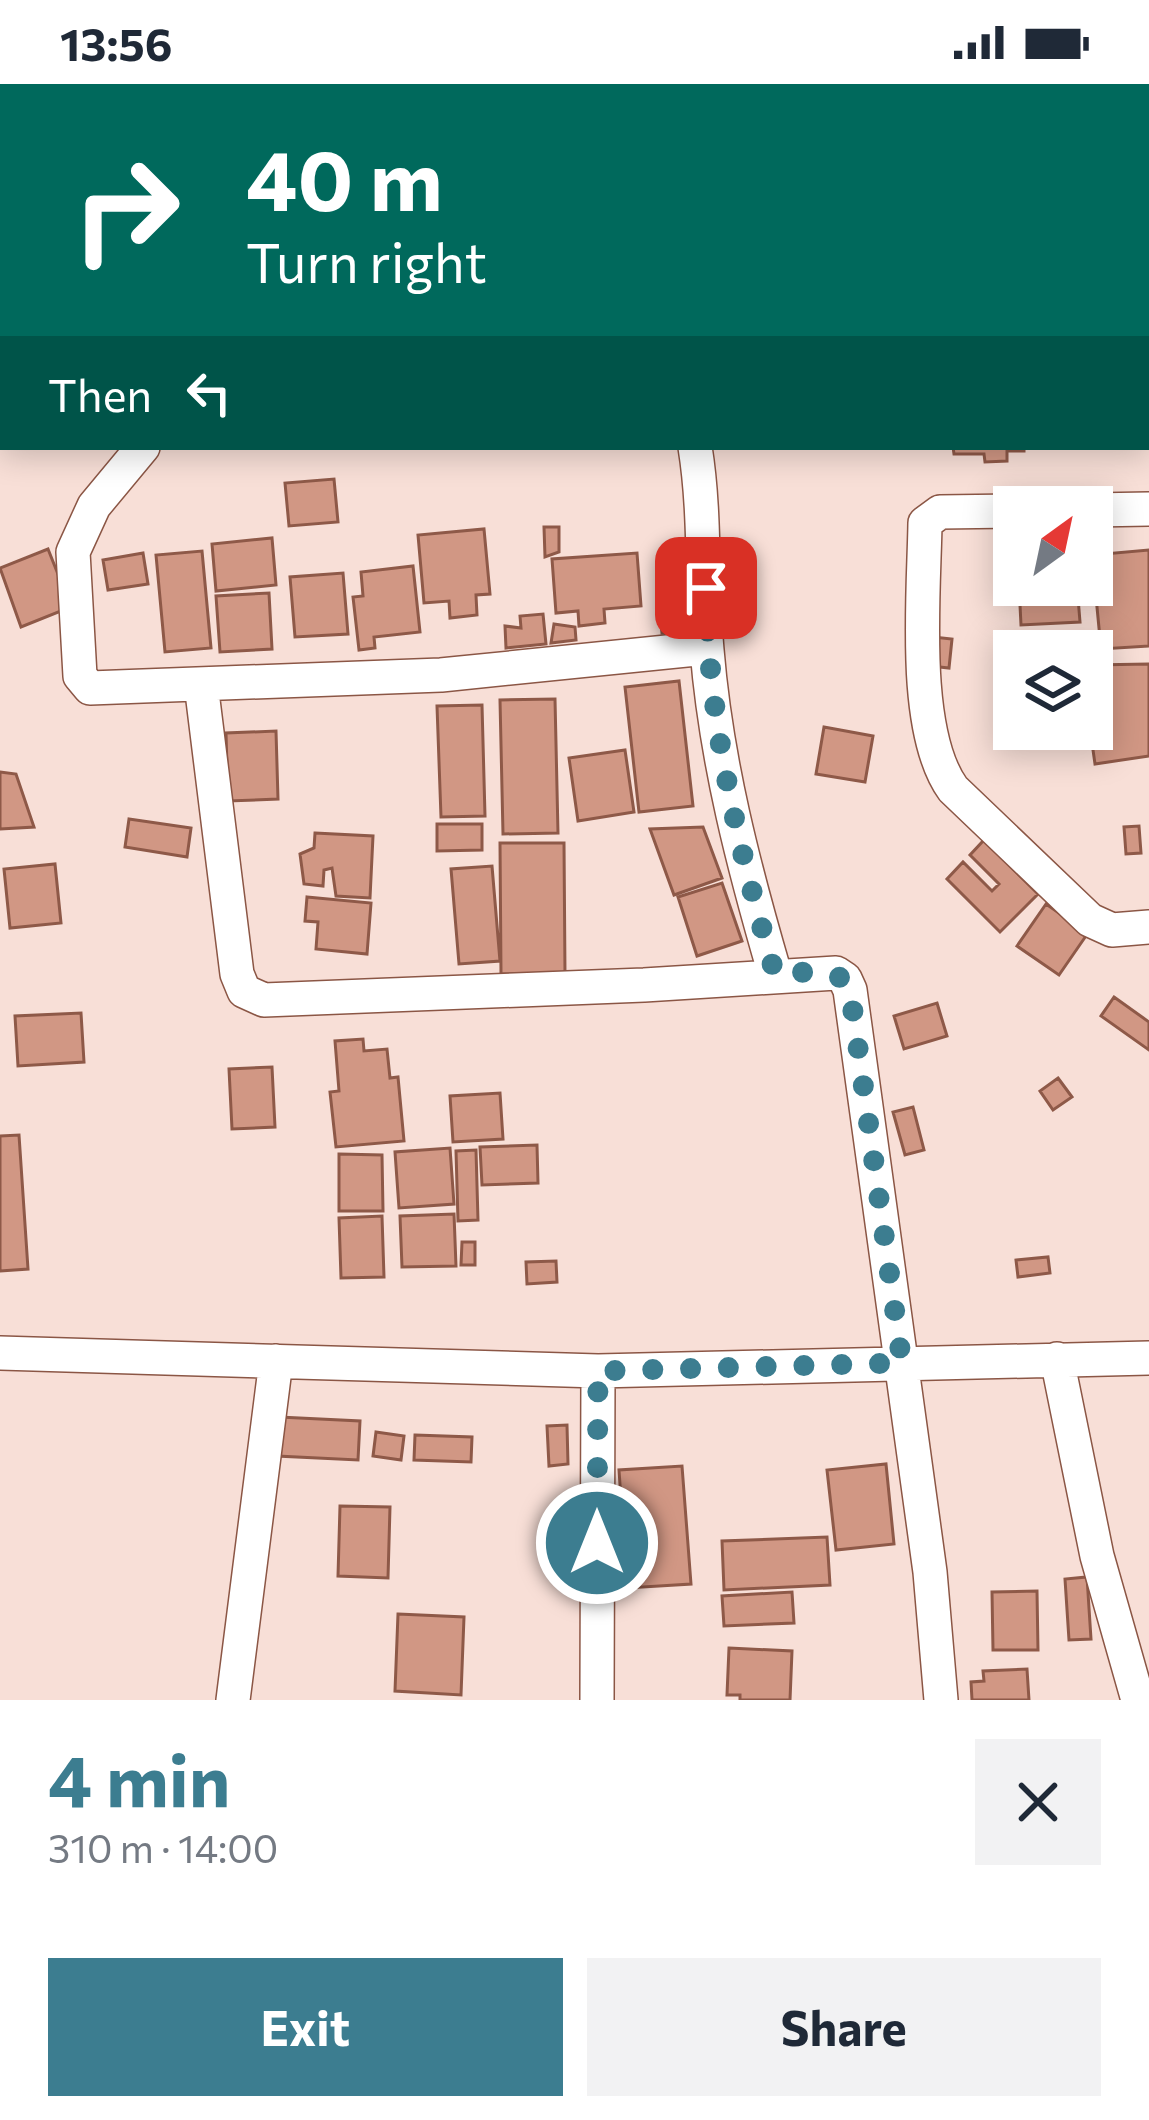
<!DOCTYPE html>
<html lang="en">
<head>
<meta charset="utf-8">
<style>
	:root { --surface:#fff; --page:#f2f2f3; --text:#1f2937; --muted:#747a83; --accent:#3c7d90 }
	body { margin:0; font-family:Commissioner,sans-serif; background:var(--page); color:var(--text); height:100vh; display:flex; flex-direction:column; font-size:45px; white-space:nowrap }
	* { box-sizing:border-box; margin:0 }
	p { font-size:39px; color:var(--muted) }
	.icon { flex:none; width:66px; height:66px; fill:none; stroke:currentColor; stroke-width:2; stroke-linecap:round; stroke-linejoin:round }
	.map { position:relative; height:1616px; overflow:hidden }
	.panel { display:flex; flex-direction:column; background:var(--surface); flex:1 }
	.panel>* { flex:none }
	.top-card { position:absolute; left:0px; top:0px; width:1149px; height:366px; box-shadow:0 6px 30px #0003; background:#00695c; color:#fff; overflow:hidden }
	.needle { width:78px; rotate:33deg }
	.controls { position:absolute; left:993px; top:402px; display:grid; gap:24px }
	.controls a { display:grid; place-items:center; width:120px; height:120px; border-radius:0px; background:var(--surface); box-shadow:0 6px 30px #0003; font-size:60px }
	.pin { position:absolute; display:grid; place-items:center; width:102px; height:102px; color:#fff; margin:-51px; border-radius:24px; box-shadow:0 6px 18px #0006 }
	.me { position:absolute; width:132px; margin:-66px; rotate:0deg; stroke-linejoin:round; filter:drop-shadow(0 0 9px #0008) }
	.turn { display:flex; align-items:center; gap:42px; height:252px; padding:0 48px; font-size:54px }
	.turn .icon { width:156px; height:156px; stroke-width:2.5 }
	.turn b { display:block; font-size:84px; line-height:102px }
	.then { display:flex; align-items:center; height:114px; padding:0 48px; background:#0003; gap:24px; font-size:45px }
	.round { display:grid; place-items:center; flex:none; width:126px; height:126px; border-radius:0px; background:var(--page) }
	.overview { display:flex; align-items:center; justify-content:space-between; height:204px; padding:0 48px }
	h1 { font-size:72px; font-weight:700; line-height:90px; color:var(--accent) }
	.primary-button { display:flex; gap:24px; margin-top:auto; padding:24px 48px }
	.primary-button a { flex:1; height:138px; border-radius:0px; background:var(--accent); color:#fff; font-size:48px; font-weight:700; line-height:138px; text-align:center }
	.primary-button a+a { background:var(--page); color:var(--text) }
	.status { display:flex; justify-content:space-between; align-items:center; height:84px; padding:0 60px; background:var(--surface); direction:ltr }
	.status svg { height:33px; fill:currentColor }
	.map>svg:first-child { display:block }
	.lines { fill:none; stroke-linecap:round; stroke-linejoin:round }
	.stream { stroke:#af9512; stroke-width:9 }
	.building { fill:#d19784; stroke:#8e5948; stroke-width:3 }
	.minor-casing { stroke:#8b5645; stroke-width:36 }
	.minor { stroke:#fff; stroke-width:33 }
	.route { stroke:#3c7d90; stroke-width:21; stroke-dasharray:0 37.8 }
</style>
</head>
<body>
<div class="status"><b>13:56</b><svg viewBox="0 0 49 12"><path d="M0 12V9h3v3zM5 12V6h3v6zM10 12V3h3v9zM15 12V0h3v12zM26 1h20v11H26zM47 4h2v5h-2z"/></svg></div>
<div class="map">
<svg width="1149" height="1616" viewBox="0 0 1149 1616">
	<rect width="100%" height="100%" fill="#f8dfd7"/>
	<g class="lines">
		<path class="stream" d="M86 3 87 0
			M0 98 3 96"/>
	</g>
	<path class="building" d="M953 363H1024V367H1007V377L985 378 984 370H954Z
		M334 395 338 438 289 442 285 399Z
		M544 443H559V468L545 473Z
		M484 445 490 510 476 511 477 531 450 534 449 517 424 519 418 451Z
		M272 454 276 501 216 507 212 460Z
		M48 465 71 523 21 543 0 484Z
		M1149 466V562L1101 565 1092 471Z
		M202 467 211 564 165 568 156 471Z
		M143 469 148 500 108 506 103 476Z
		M637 469 641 522 604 525 605 539 579 542 578 527 556 529 552 475Z
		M413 482 420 548 374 553 375 564 359 566 353 513 363 512 361 488Z
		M343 489 348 550 295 553 290 493Z
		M1019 501H1077L1080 538 1021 541Z
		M269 509 272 565 220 568 216 512Z
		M687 509 691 546 662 549 658 512Z
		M543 530 546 560 506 564 505 542 521 544 520 532Z
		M554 540 575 543 576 556 551 559Z
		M1021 551H1082V567H1021Z
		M933 553 952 555 949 584 930 582Z
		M1149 580V672L1095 680 1090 645 1092 581Z
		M679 597 693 722 639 728 625 603Z
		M555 615 558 749 503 750 500 616Z
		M482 621 485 732 441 733 437 622Z
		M824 643 873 652 865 698 816 690Z
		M276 647 278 715 228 717 226 649Z
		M625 666 634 728 578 737 569 674Z
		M0 688 16 690 34 743 0 745Z
		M129 735 191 744 187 773 125 763Z
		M437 740H482V766L437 767Z
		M1139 742 1141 769 1126 770 1124 743Z
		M703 743 722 794 674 811 650 745Z
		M315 749 373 752 370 814 336 812 332 784 324 786 323 802 304 800 300 770 314 764Z
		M984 756 1038 810 1000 848 947 795 963 778 992 807 999 800 970 771Z
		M500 759H564L565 890H501Z
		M55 780 61 839 10 844 4 785Z
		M492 782 500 877 459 880 451 785Z
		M722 799 742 857 697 872 678 813Z
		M307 813 371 819 367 870 316 865 318 838 305 837Z
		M1046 820 1088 849 1059 891 1017 862Z
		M1114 913 1149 938V966L1101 932Z
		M937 919 947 952 904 965 894 932Z
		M81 929 84 978 18 982 15 932Z
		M363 955 364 967 387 965 390 994 398 993 404 1057 336 1063 330 1008 339 1007 335 957Z
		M272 983 275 1043 232 1045 229 985Z
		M1058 994 1072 1013 1053 1026 1040 1007Z
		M500 1009 503 1055 453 1058 450 1012Z
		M913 1023 924 1066 905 1071 893 1028Z
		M19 1051 28 1185 0 1187V1052Z
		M537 1061 538 1099 482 1101 480 1063Z
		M450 1064 454 1120 399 1124 395 1068Z
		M476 1066 478 1136 458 1137 456 1067Z
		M339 1070 382 1071 383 1127H339Z
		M454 1130 456 1182 402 1183 400 1132Z
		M382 1132 384 1193 341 1194 339 1134Z
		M462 1158H475V1181H461Z
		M1048 1173 1050 1189 1018 1193 1016 1176Z
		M556 1177 557 1198 527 1200 526 1178Z
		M279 1333 360 1337 358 1376 277 1372Z
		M567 1341 568 1380 549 1382 547 1342Z
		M376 1348 404 1352 401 1376 373 1372Z
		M415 1351 472 1353 471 1378 414 1376Z
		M886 1380 894 1460 836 1466 827 1386Z
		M682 1382 691 1500 627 1504 619 1386Z
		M340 1422 390 1423 388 1494 338 1492Z
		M827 1453 830 1501 724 1506 722 1457Z
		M1087 1493 1091 1555 1069 1556 1065 1495Z
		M1037 1507 1038 1566H993L992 1508Z
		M792 1508 794 1539 724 1542 722 1512Z
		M398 1530 464 1533 461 1611 395 1607Z
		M729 1564 792 1567 790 1616H740V1611H727Z
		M1027 1585 1029 1616H972L971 1598 984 1597 983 1587Z"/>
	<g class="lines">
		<g class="minor-casing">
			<path id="minor" d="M690 0V3
				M1146 88H1149
				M143 363 94 422 73 468 80 592 90 604 441 591 706 564
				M695 363C706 431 701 498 707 566 716 677 744 784 775 890
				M1092 426 1149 425
				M1014 427 940 428 925 439C924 510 911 647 953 705L1090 836 1112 846 1149 843
				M201 600 237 890 244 907 264 916 644 901 836 889 845 895 850 906 930 1488 941 1616
				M0 1269 598 1287 1149 1274
				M1057 1275 1097 1472 1138 1616
				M233 1616 276 1277
				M597 1616 598 1287"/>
		</g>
		<use href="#minor" class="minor"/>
	</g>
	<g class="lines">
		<path class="route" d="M597 1459 598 1287 902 1279 850 906C839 879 801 890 775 890 738 763 708 637 706 504"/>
	</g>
</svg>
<div class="controls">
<a><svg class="needle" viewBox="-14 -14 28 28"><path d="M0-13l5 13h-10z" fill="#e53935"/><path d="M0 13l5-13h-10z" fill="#747a83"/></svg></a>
<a><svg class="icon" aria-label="layers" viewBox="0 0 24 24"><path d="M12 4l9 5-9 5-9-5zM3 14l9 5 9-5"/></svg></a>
</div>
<div class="pin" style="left:706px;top:504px;background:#d93025"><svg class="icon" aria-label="arrive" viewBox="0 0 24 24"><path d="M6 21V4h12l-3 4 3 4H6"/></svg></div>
<svg class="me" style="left:597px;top:1459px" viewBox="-20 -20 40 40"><circle r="17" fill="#3c7d90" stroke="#fff" stroke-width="3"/><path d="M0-11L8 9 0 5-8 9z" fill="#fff"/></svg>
<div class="top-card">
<div class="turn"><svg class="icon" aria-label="right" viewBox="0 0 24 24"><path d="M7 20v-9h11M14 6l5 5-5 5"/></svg><div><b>40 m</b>Turn right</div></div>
<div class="then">Then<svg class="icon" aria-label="left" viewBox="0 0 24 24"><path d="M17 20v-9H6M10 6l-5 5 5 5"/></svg></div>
</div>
</div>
<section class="panel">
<div class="overview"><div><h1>4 min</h1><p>310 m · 14:00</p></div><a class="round"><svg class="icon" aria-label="close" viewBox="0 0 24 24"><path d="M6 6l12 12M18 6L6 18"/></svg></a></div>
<div class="primary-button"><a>Exit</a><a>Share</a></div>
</section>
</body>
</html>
